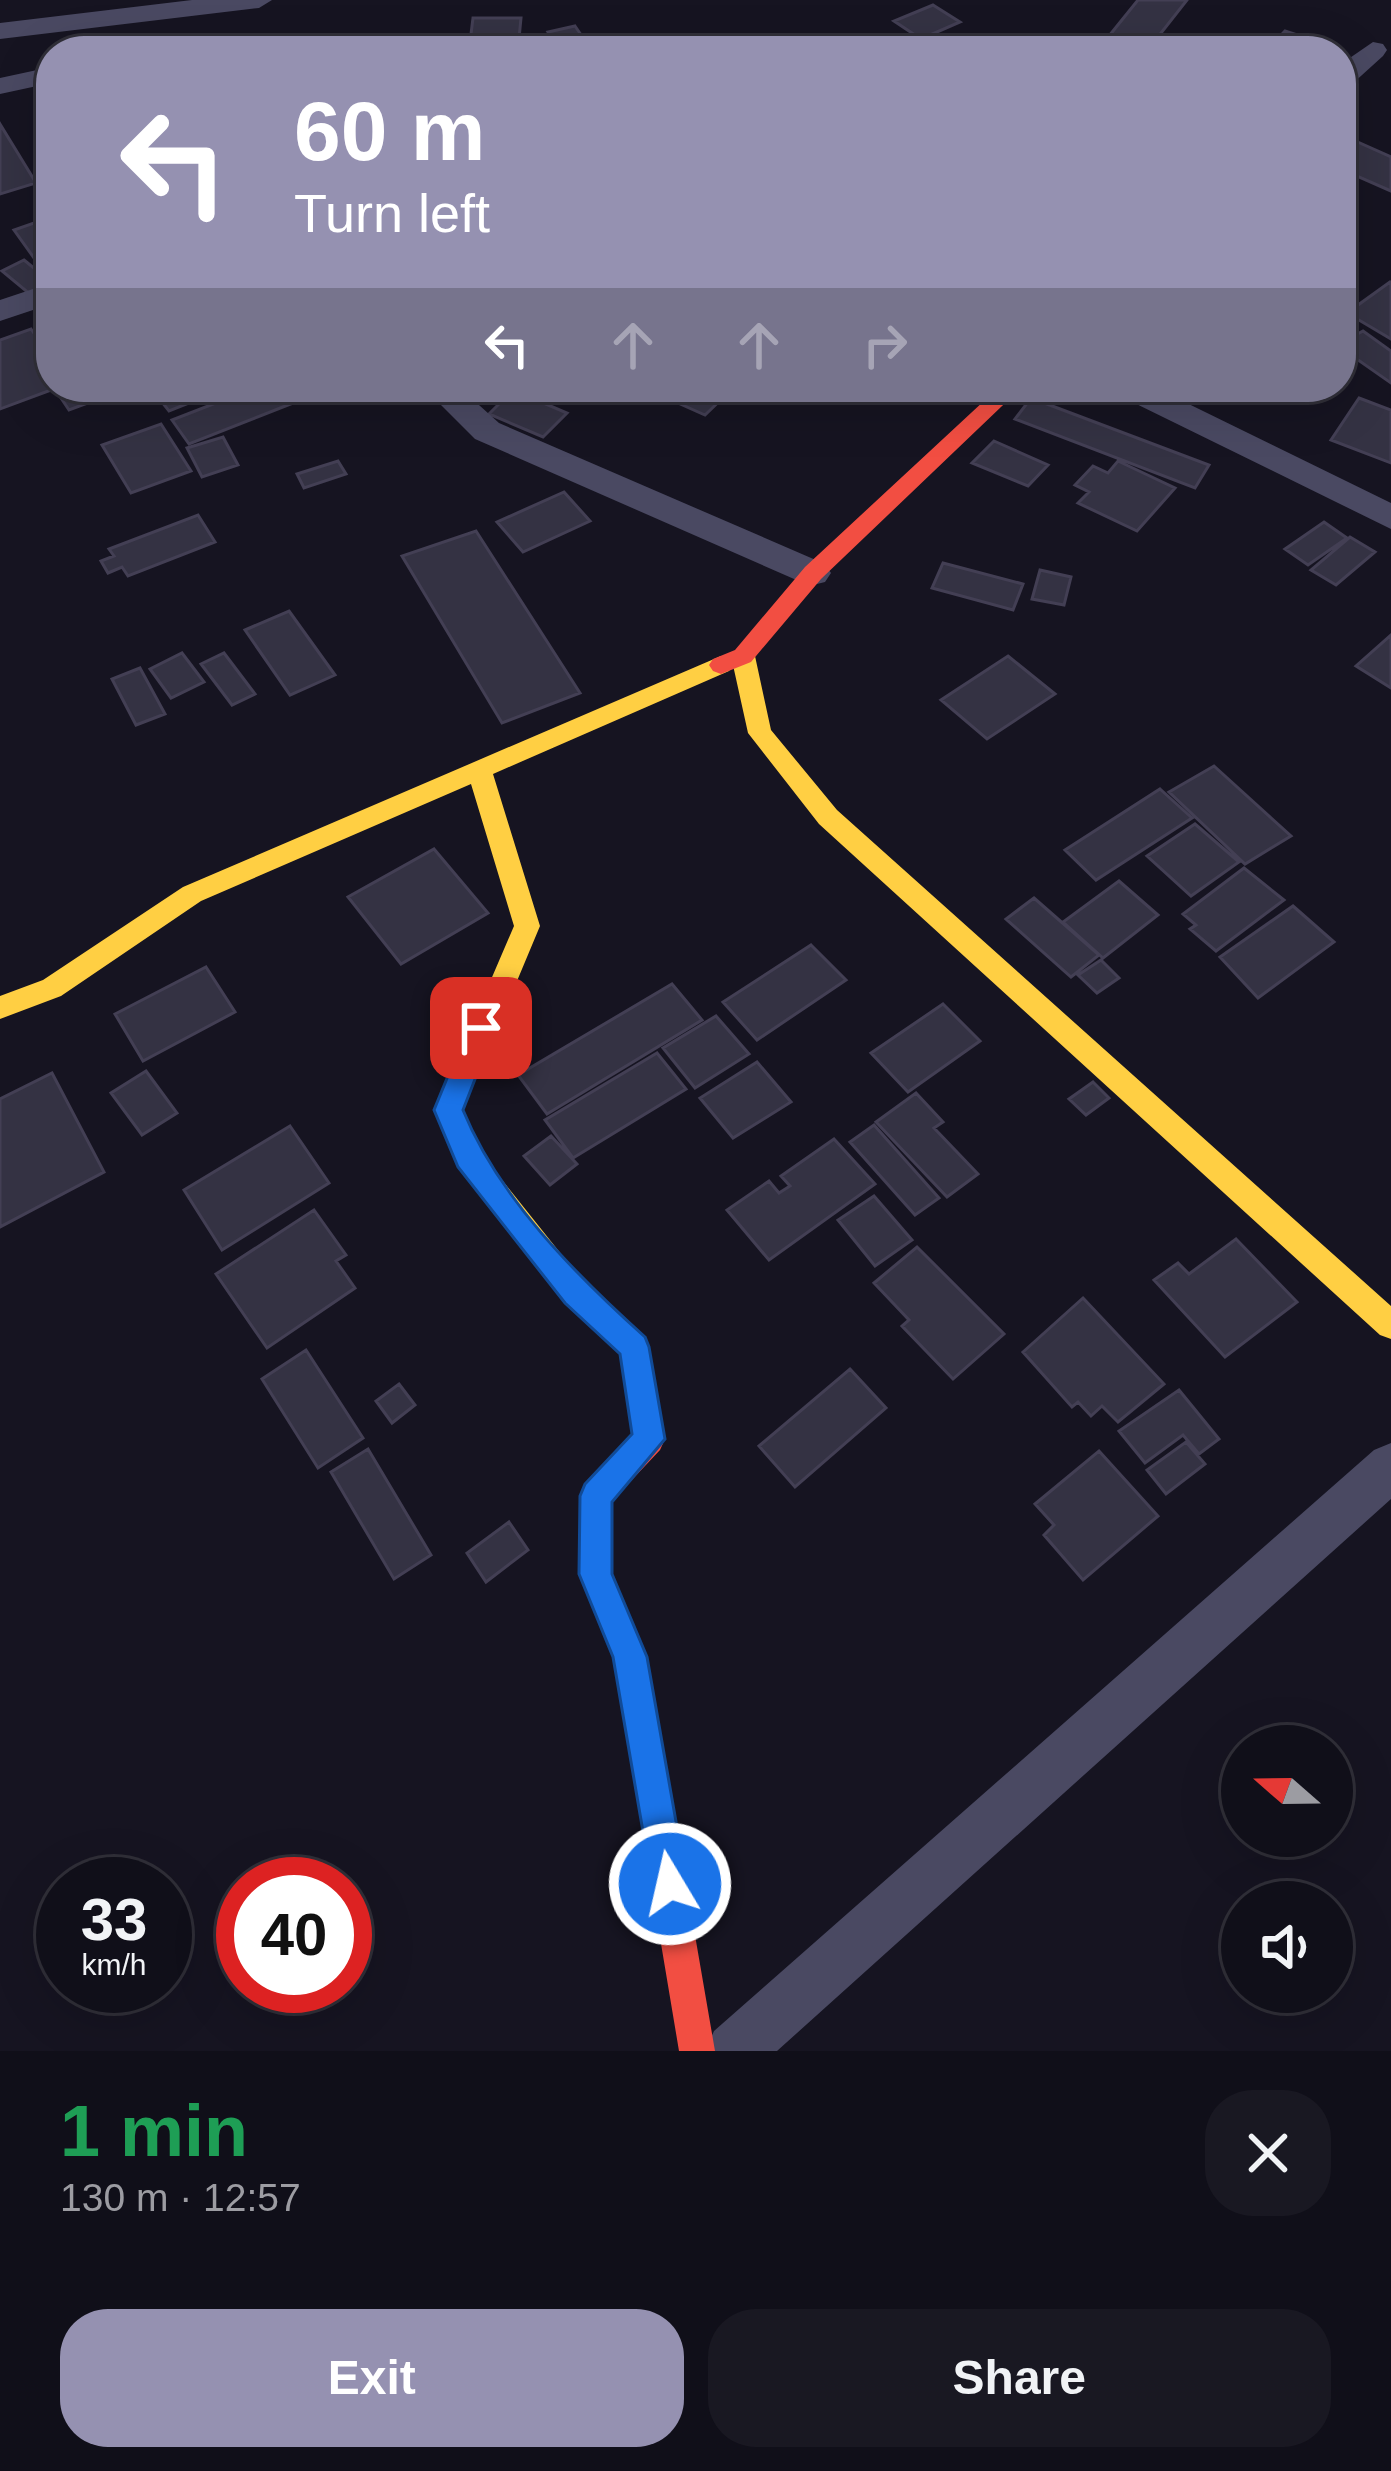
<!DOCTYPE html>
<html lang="en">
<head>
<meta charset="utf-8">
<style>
	:root { --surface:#100f19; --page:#191822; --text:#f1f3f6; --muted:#9c9ca2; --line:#302f38; --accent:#9591b1 }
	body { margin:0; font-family:Arial,sans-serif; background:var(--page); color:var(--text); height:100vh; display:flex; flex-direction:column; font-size:45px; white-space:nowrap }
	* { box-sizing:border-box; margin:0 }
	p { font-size:39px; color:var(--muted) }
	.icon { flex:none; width:66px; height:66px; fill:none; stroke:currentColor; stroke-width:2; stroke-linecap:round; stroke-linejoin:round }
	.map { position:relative; height:2051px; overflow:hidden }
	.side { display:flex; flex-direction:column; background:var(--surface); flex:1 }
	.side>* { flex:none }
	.top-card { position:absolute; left:36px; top:36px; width:1320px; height:366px; border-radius:48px; box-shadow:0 12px 48px #0002,0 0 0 3px var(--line); background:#9591b1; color:#fff; overflow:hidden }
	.needle { width:78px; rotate:290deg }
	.controls { position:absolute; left:1221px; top:1725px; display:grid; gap:24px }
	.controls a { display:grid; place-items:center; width:132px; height:132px; border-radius:50%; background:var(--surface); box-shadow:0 12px 48px #0002,0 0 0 3px var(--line); font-size:60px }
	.speed { position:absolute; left:36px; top:1857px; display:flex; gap:24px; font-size:60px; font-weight:700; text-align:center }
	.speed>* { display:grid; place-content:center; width:156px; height:156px; border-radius:50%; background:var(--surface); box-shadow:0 12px 48px #0002,0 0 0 3px var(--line); line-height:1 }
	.speed small { font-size:30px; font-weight:400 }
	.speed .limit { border:18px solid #d22; background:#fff; color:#111 }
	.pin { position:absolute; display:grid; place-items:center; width:102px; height:102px; color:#fff; margin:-51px; border-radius:24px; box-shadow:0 6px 18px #0006 }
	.me { position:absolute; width:132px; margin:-66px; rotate:351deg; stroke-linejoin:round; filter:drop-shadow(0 0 9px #0008) }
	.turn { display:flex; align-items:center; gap:42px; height:252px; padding:0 60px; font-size:54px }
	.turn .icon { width:156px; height:156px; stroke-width:2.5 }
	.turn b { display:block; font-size:84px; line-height:102px }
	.lanes { display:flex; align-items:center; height:114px; padding:0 60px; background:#0003; justify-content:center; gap:60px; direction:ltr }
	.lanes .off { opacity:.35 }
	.round { display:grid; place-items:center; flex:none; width:126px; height:126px; border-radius:48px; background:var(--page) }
	.summary { display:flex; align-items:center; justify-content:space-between; height:204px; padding:0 60px }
	h1 { font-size:72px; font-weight:700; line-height:90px; color:#1e9e55 }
	.cta { display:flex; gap:24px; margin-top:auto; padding:24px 60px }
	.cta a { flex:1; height:138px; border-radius:48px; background:var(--accent); color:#fff; font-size:48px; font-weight:700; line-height:138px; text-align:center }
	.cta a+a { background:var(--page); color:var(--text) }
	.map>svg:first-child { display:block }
	.building { fill:#343243; stroke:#433f54; stroke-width:3 }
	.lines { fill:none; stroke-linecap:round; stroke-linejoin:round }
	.street { fill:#4a4962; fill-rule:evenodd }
	.slow { fill:#ffcf43; fill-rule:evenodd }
	.jam { fill:#f24e42; fill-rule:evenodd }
	.route { fill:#1a73e8; stroke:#114b97; stroke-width:3 }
</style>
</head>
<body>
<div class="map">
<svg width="1391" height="2051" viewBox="0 0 1391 2051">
	<rect width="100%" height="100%" fill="#161421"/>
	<path class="building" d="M1138 0H1187L1150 47 1109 36Z
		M933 5 960 22 921 39 894 21Z
		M473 18H521L518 49 469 50Z
		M575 26 590 48 560 51 548 32Z
		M1285 31 1337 48 1267 50Z
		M906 38 923 51H873Z
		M0 124 36 183 0 194Z
		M1342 135 1391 157V191L1341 169Z
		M51 217V258L47 254 34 258 14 230Z
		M24 260 51 282V285L31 295 2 271Z
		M1390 282 1391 283V339L1347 313Z
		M31 329 51 358V387H59L0 409V340Z
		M1363 331 1391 351V383L1341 348V343Z
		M69 387H131L69 410 57 392Z
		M150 387H210L214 393 169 411Z
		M257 387H280L293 403 189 444 172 420Z
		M642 387H734L705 415Z
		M513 390 567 413 543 437 489 414Z
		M1031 398 1209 465 1195 488 1015 419Z
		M1359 398 1391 410V463L1331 440Z
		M161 424 191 471 131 493 102 445Z
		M223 437 238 465 202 477 187 448Z
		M994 441 1048 465 1028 486 972 463Z
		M338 461 346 474 304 488 297 474Z
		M1118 461 1175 488 1137 531 1078 503 1089 492 1075 485 1093 466 1108 473Z
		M564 492 590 521 523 552 497 522Z
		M198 515 215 542 128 576 122 567 108 573 101 561 114 556 109 549Z
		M1324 522 1347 538 1308 565 1285 549Z
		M476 531 580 693 502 723 402 556Z
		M1350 537 1375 552 1336 585 1311 570Z
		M943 563 1023 584 1013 610 932 588Z
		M1040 570 1071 577 1064 605 1032 599Z
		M289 611 335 675 290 695 245 630Z
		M1391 635V688L1356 666Z
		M182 653 204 682 171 698 150 669Z
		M224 653 255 694 232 705 201 664Z
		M1008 656 1055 694 987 739 941 700Z
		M140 668 165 714 136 725 112 679Z
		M1214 766 1291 836 1245 864 1169 792Z
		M1160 789 1192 818 1096 880 1065 850Z
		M1195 824 1239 862 1191 896 1147 856Z
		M434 849 488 913 401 964 348 897Z
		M1244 868 1284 900 1216 951 1190 929 1196 925 1183 914Z
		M1119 881 1158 915 1103 958 1063 922Z
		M1034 898 1099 955 1071 977 1006 919Z
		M1293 906 1334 942 1258 998 1220 957Z
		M811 945 846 980 757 1040 723 1002Z
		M1101 960 1119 978 1097 993 1078 975Z
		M206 967 235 1012 143 1061 115 1014Z
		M672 984 702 1020 547 1114 518 1075Z
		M943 1004 980 1041 908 1092 871 1053Z
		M716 1016 749 1054 695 1088 663 1048Z
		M657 1053 686 1089 573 1158 545 1120Z
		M757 1062 791 1102 733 1138 700 1098Z
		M146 1071 177 1113 142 1135 111 1093Z
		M52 1073 104 1172 0 1227V1099Z
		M1093 1082 1109 1098 1086 1115 1069 1099Z
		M916 1093 943 1122 934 1128 978 1174 947 1197 876 1122Z
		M874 1125 939 1198 915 1215 850 1142Z
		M290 1126 329 1183 222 1250 184 1190Z
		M551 1136 577 1164 550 1185 524 1156Z
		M834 1139 875 1184 769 1260 727 1210 769 1181 779 1193 790 1186 781 1176Z
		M874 1196 912 1240 875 1266 838 1220Z
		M314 1210 346 1255 336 1261 355 1288 267 1348 216 1274Z
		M1236 1239 1297 1302 1225 1357 1154 1280 1178 1263 1189 1274Z
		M917 1247 1004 1334 953 1379 902 1326 909 1320 874 1283Z
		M1083 1298 1164 1384 1118 1422 1102 1406 1091 1416 1078 1402 1072 1407 1023 1352Z
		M306 1350 363 1438 318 1468 262 1379Z
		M850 1369 886 1408 795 1487 759 1446Z
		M399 1384 415 1405 392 1423 376 1401Z
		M1179 1390 1219 1439 1199 1454 1183 1435 1145 1463 1119 1431Z
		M1186 1442 1205 1464 1166 1494 1147 1470Z
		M368 1449 431 1555 394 1579 331 1472Z
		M1099 1451 1158 1516 1083 1580 1044 1535 1054 1525 1035 1504Z
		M509 1522 528 1550 486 1582 467 1553Z"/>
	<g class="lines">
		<path class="street" d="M192 0H272L259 8 0 39V23Z
			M1373 42 1383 44 1387 50 1383 56 1351 85 1341 87V64Z
			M51 67V83L0 94V78Z
			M51 283V304L0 321V300Z
			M423 387H459L499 423 825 564 831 573 825 582 813 585 801 582 475 439Z
			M1111 387H1154L1391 503V529L1116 394Z
			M1391 1443V1499L777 2051H705L714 2031 1374 1450Z"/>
		<path class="slow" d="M743 647 755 656 771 730 837 810 1391 1306V1339L1380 1335 819 824 748 733 731 656Z
			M721 656 729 659 733 665 729 671 493 774 540 926 463 1110 479 1151 585 1284 590 1294 585 1304 575 1308 565 1304 458 1167 435 1110 514 926 471 784 201 901 61 996 0 1019V996L43 980 183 887Z"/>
		<path class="jam" d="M999 387H1022L821 579 751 662 721 674 713 671 709 665 713 659 735 650 805 567Z
			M575 1280 585 1284 645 1337 649 1347 665 1439 660 1450 612 1501V1574L647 1657 715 2051H679L613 1657 580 1574V1495L585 1484 633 1434 620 1354 565 1304 560 1294 565 1284Z"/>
	</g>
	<path class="route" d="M481 1016 491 1020 495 1028 463 1110C499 1198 575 1274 645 1337L649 1347 665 1439 612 1502V1574L647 1657 687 1884 682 1896 670 1902 657 1896 652 1884 613 1657 579 1574 580 1496 585 1484 632 1434 620 1354 565 1303 458 1167 434 1110 471 1020Z"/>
</svg>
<div class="controls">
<a><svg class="needle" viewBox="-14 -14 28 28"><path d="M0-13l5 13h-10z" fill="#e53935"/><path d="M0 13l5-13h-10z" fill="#9c9ca2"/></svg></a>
<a><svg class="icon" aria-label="sound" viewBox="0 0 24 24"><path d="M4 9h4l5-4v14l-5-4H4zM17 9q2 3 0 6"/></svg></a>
</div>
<div class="speed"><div>33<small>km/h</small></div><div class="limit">40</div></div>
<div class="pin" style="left:481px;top:1028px;background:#d93025"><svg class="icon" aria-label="arrive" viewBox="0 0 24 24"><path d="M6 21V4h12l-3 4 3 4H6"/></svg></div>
<svg class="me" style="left:670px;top:1884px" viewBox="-20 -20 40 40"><circle r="17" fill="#1a73e8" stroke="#fff" stroke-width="3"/><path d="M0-11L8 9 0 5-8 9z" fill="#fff"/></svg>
<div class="top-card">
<div class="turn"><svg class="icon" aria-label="left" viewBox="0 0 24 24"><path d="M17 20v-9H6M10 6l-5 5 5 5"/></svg><div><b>60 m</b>Turn left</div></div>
<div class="lanes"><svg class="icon" aria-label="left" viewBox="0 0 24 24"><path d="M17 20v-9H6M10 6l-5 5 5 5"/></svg><svg class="icon off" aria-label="ahead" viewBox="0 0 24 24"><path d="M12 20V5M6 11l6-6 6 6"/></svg><svg class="icon off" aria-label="ahead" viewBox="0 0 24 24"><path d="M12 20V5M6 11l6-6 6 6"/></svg><svg class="icon off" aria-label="right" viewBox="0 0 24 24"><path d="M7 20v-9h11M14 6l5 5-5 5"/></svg></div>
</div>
</div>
<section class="side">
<div class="summary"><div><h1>1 min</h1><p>130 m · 12:57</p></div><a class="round"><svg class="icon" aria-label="close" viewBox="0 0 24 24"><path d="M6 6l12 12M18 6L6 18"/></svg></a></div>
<div class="cta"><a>Exit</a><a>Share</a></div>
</section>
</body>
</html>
